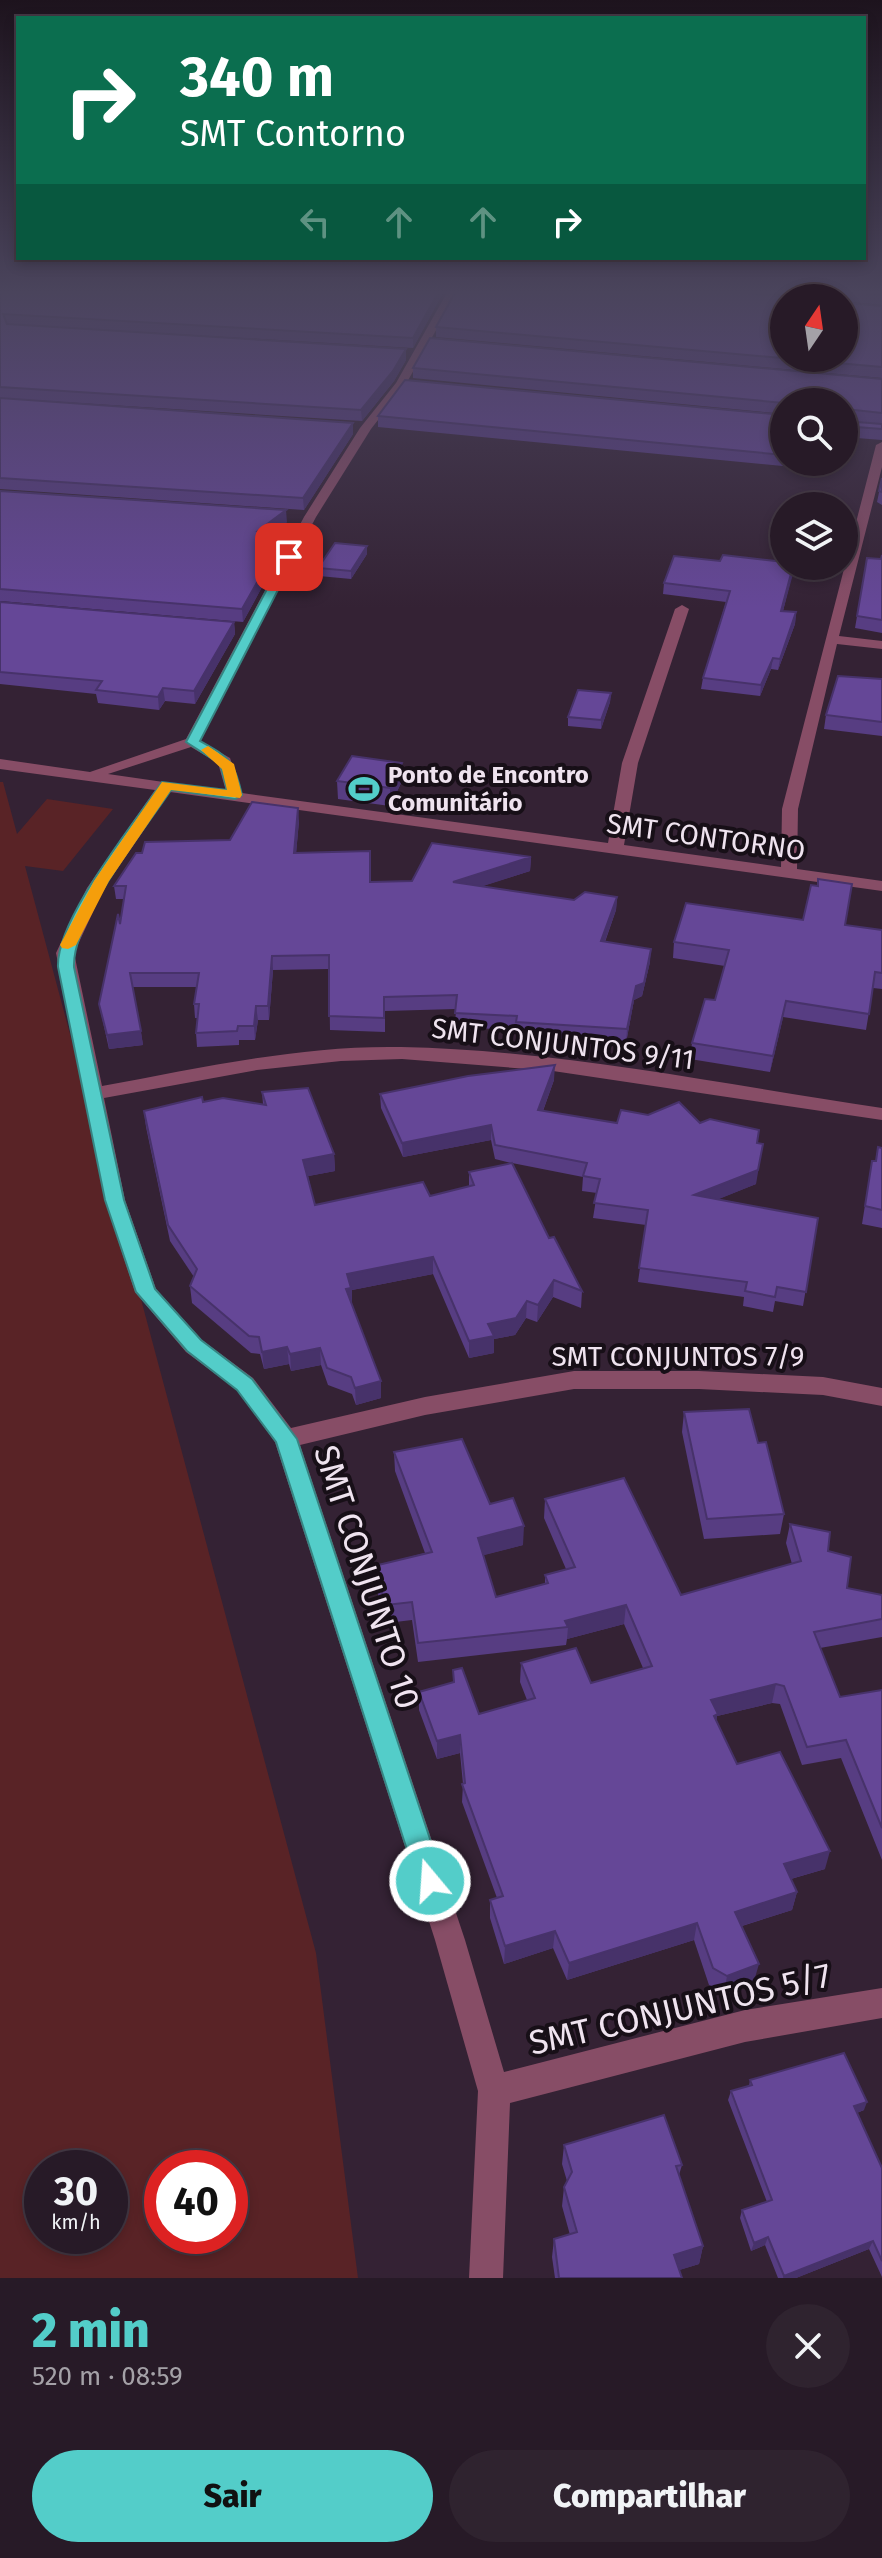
<!DOCTYPE html>
<html lang="pt">
<head>
<meta charset="utf-8">
<style>
	:root { --surface:#271a27; --page:#2f232f; --text:#f1f3f6; --muted:#a4a1a7; --line:#433844; --accent:#53cdc9 }
	body { margin:0; font-family:"Fira Sans",sans-serif; background:var(--page); color:var(--text); height:100vh; display:flex; flex-direction:column; font-size:30px; white-space:nowrap }
	* { box-sizing:border-box; margin:0 }
	p { font-size:26px; color:var(--muted) }
	.icon { flex:none; width:44px; height:44px; fill:none; stroke:currentColor; stroke-width:2; stroke-linecap:round; stroke-linejoin:round }
	.map { position:relative; height:2278px; overflow:hidden }
	.side { display:flex; flex-direction:column; background:var(--surface); flex:1 }
	.side>* { flex:none }
	.top-card { position:absolute; left:16px; top:16px; width:850px; height:244px; border-radius:0px; box-shadow:0 4px 12px #0003,0 0 0 2px var(--line); background:#0b6e4f; color:#fff; overflow:hidden }
	.needle { width:52px; rotate:13deg }
	.tools { position:absolute; left:770px; top:284px; display:grid; gap:16px }
	.tools a { display:grid; place-items:center; width:88px; height:88px; border-radius:50%; background:var(--surface); box-shadow:0 4px 12px #0003,0 0 0 2px var(--line); font-size:40px }
	.speed { position:absolute; left:24px; top:2150px; display:flex; gap:16px; font-size:40px; font-weight:700; text-align:center }
	.speed>* { display:grid; place-content:center; width:104px; height:104px; border-radius:50%; background:var(--surface); box-shadow:0 4px 12px #0003,0 0 0 2px var(--line); line-height:1 }
	.speed small { font-size:20px; font-weight:400 }
	.speed .limit { border:12px solid #d22; background:#fff; color:#111 }
	.pin { position:absolute; display:grid; place-items:center; width:68px; height:68px; color:#fff; margin:-34px; border-radius:16px; box-shadow:0 4px 12px #0006 }
	.me { position:absolute; width:88px; margin:-44px; rotate:342deg; stroke-linejoin:round; filter:drop-shadow(0 0 6px #0008) }
	.turn { display:flex; align-items:center; gap:28px; height:168px; padding:0 32px; font-size:36px }
	.turn .icon { width:104px; height:104px; stroke-width:2.5 }
	.turn b { display:block; font-size:56px; line-height:68px }
	.lanes { display:flex; align-items:center; height:76px; padding:0 32px; background:#0003; justify-content:center; gap:40px; direction:ltr }
	.lanes .off { opacity:.35 }
	.round { display:grid; place-items:center; flex:none; width:84px; height:84px; border-radius:42px; background:var(--page) }
	.overview { display:flex; align-items:center; justify-content:space-between; height:136px; padding:0 32px }
	h1 { font-size:48px; font-weight:800; line-height:60px; color:var(--accent) }
	.button { display:flex; gap:16px; margin-top:auto; padding:16px 32px }
	.button a { flex:1; height:92px; border-radius:48px; background:var(--accent); color:#111; font-size:32px; font-weight:800; line-height:92px; text-align:center }
	.button a+a { background:var(--page); color:var(--text) }
	.map>svg:first-child { display:block }
	.green { fill:#592326; fill-rule:evenodd }
	.lines { fill:none; stroke-linecap:round; stroke-linejoin:round }
	.minor { fill:#874d66; fill-rule:evenodd }
	.wall { fill:#573d82 }
	.shaded-wall { fill:#47326a }
	.building { fill:#654797; stroke:#47326a; stroke-width:2 }
	.route { fill:#53cdc9; stroke:#368583; stroke-width:2 }
	.slow { fill:#f59e0b }
	.labels { text-anchor:middle; dominant-baseline:central; stroke-width:8; stroke-linejoin:round; paint-order:stroke }
	.far-poi-label { font-size:24px; font-weight:bold; fill:#efe3ef; stroke:#170f17; text-anchor:start }
	.street-label { font-size:28px; fill:#efe3ef; stroke:#170f17 }
	.near-street-label { font-size:34px; fill:#efe3ef; stroke:#170f17 }
</style>
</head>
<body>
<div class="map">
<svg width="882" height="2278" viewBox="0 0 882 2278">
	<rect width="100%" height="100%" fill="#342234"/>
	<path class="green" d="M0 782H3L17 834 47 799 113 809 63 871 25 866 316 1953 358 2278H0ZM42 2168H110V2236H42ZM162 2168H230V2236H162Z"/>
	<g class="lines">
		<path class="minor" d="M449 289H459L406 384 371 429 316 517 200 741 230 758 242 793 608 843 622 763 675 609 682 605 689 609 638 763 624 845 781 867 782 809 876 445 882 442V467L839 636 882 641V649L837 644 798 809 797 869 882 881V891L170 792 104 888 74 953 102 1086C200 1068 301 1045 401 1047 559 1050 726 1085 882 1108V1120L553 1071 402 1059 341 1061 257 1070 104 1098 125 1200 156 1289 202 1340 253 1378 291 1428 425 1397 574 1371H699L823 1377 882 1388V1406L823 1395 699 1389H574L425 1415 300 1445 465 1940 504 2072 745 2010 882 1988V2018L745 2042 510 2103 503 2278H469L478 2091 435 1940 275 1442 237 1390 186 1352 135 1292 105 1200 56 953 87 888 155 790 0 769V759L90 772 186 739 304 517 360 428 396 383ZM191 747 218 763 226 791 108 774Z"/>
	</g>
	<path class="wall" d="M0 289H445L413 348 7 324 406 349V360L394 381 362 421 0 398Z
		M718 289H882V305L844 301 784 298 882 306V378L436 337V327L785 297 784 295Z
		M413 368 882 379V424L844 420 882 424V440L844 437V402H784V414L413 378Z
		M0 398 353 434 304 510 0 489Z
		M784 415V462H804L803 468 378 427V416Z
		M882 478V505L877 502Z
		M0 491 287 522 273 532 285 545 243 622 0 601Z
		M367 554 351 579 319 576 318 568Z
		M882 555V633L855 628 867 558 881 559Z
		M720 561 794 566 783 611 796 612 795 624 778 670 771 669 760 696 701 689 703 678 726 602 663 594 664 583Z
		M0 602 234 622 235 634 195 704 165 701 159 710 98 703 96 694 0 684Z
		M882 679V736L824 729 826 715Z
		M611 693 610 702 601 729 568 726V717Z
		M402 763V781L390 806 338 799 337 781Z
		M299 821 296 853 370 882 412 881 531 857 530 871 482 886 574 900 617 897 616 910 605 942 650 962 642 996 634 1000 626 1043 516 1036V1030L455 1027 456 1009 385 1011V1032L330 1030 329 969 273 970 269 1020H258L255 1040H239V1045L197 1047 196 1033 198 1018H195L194 1004 197 987H133L143 1045 109 1049 99 1004 120 924 124 899H116L114 886 142 853 230 840Z
		M803 920 882 930V989L873 988 866 1030 783 1017 770 1072 690 1059 692 1043 715 1000 725 966 673 958 674 942Z
		M554 1080 543 1111 617 1123H700L757 1143 756 1184 718 1199 818 1218 803 1306 775 1301 773 1312 743 1306 744 1297 638 1282 646 1225 593 1218 597 1193 582 1191 583 1177 512 1163 549 1238 582 1291 581 1308 553 1297 537 1322 526 1318 515 1335 494 1339V1353L469 1358 433 1274 352 1290V1305L381 1398 356 1405 352 1394 328 1385 321 1365 291 1371 289 1364 264 1369 260 1354 251 1353 192 1303 190 1286 194 1277 170 1241 146 1127 144 1111 203 1102 263 1104 262 1092 334 1154 335 1171 308 1176 315 1205 430 1196 469 1187V1172L511 1163 495 1159 491 1140 403 1157 381 1108 380 1094Z
		M878 1147 882 1148V1228L862 1224 872 1161H876Z
		M684 1412 758 1443 784 1514 780 1534 704 1539 682 1432Z
		M394 1452 490 1504 523 1545 483 1555 496 1597 545 1584V1575L566 1569 544 1518 545 1499 681 1595 792 1564 786 1543 790 1524 828 1551 847 1588 882 1595V1637L820 1648 840 1697 882 1690V1860L841 1758 802 1765 780 1704 772 1703 717 1716 716 1721 737 1764 825 1869 791 1879 797 1892 792 1910 742 1926 754 1981 724 1993 709 1985 694 1940 567 1980 553 1948 504 1964 490 1918V1900L497 1898 462 1802 463 1784 460 1753 437 1759 419 1710V1692L453 1682V1670L479 1714 527 1700 520 1682 521 1663 591 1683 643 1668 624 1624 567 1639 566 1645 418 1662 412 1620 387 1623 375 1585 374 1566 425 1553 395 1471Z
		M750 2080 864 2110 857 2113 882 2168V2277L869 2249 796 2278H778L765 2245 751 2251 740 2218 742 2210 767 2202 728 2100 731 2091 749 2086Z
		M564 2145 682 2165 679 2175 703 2246 699 2264 679 2270 682 2278H555L552 2257 554 2239 570 2235 562 2206 564 2187 567 2181 562 2164Z"/>
	<path class="shaded-wall" d="M440 289H445L413 348V338Z
		M406 349V360L394 381 362 421 361 410Z
		M353 423V434L304 510 303 498Z
		M286 510 287 522 258 543V531Z
		M285 533V545L243 622 242 609Z
		M367 546V554L351 579V571Z
		M794 566 793 574 780 622 781 611Z
		M796 612 795 624 778 670 780 659Z
		M234 622 235 634 195 704 194 691Z
		M773 658 771 669 760 696 761 685Z
		M163 688 165 701 159 710 158 697Z
		M611 693 610 702 601 729V720Z
		M402 763V781L390 806V788Z
		M298 808 299 821 295 866 294 853Z
		M531 857 530 871 452 896 453 882Z
		M617 897 616 910 600 955 601 941Z
		M651 949 650 962 642 996 634 1000 626 1043 627 1029 636 986Z
		M272 956 273 970 269 1020 268 1006Z
		M786 1001 783 1017 770 1072 773 1056Z
		M256 1006 258 1020 255 1040 254 1026Z
		M141 1031 143 1045 109 1049 107 1035Z
		M555 1065 554 1080 538 1124V1110Z
		M491 1125V1140L403 1157 402 1143Z
		M763 1144 756 1184 692 1210 694 1195Z
		M334 1154 335 1171 304 1177 303 1160Z
		M433 1257V1274L352 1290V1305L347 1306V1274Z
		M554 1280 553 1297 537 1322 538 1305Z
		M527 1301 526 1318 515 1335 494 1339V1353L469 1358V1341L488 1324Z
		M287 1347 289 1364 264 1369 262 1352Z
		M320 1348 321 1365 291 1371 290 1354Z
		M381 1381V1398L356 1405 355 1388Z
		M524 1526 523 1545 477 1557 478 1538Z
		M626 1605 624 1624 567 1639 568 1627 565 1621Z
		M776 1684 772 1703 717 1716 714 1733 711 1700Z
		M460 1735V1753L437 1759V1741Z
		M830 1851 825 1869 780 1882 784 1864Z
		M797 1892 792 1910 732 1929 735 1912Z
		M697 1923 694 1940 567 1980 569 1963Z
		M555 1931 553 1948 504 1964 505 1946Z
		M759 1964 754 1981 724 1993 727 1976Z
		M867 2102 864 2110 851 2115 854 2106Z
		M768 2237 765 2245 751 2251 754 2243Z
		M873 2241 869 2249 796 2278H783L784 2276Z
		M703 2246 699 2264 670 2273 674 2255Z"/>
	<path class="building" d="M0 289H440L413 338 3 314 7 324 406 349 393 371 361 410 0 387Z
		M457 289H709L785 297 788 294 787 289H882V295L846 291 843 298H784V358H844V302L845 303 882 306V367L436 327Z
		M430 338 882 379V413L846 409 844 414V402H784V403L413 368Z
		M405 380 784 415V455L378 416Z
		M0 398 353 423 303 498 0 478Z
		M844 420 845 421 882 424V429L844 426Z
		M882 478V492L879 491Z
		M0 491 286 510 258 531 285 533 242 609 0 589Z
		M335 543 367 546 351 571 318 568Z
		M723 555 784 562V566H793L781 611 796 612 780 659 773 658 761 685 703 678 730 591 664 583 674 556 720 561Z
		M882 555V620L857 616 867 558 881 559Z
		M0 602 234 622 194 691 163 688 158 697 96 690 102 681 0 672Z
		M838 676 882 679V722L826 715Z
		M578 690 611 693 601 720 568 717Z
		M352 756 402 763 390 788 337 781Z
		M252 802 298 808 294 853 370 851V882L412 881 432 843 531 857 453 882 574 900 585 892 617 897 601 941 651 949 644 983 636 986 627 1029 516 1022 517 1016 455 1013 457 995 384 997V1018L329 1016V955L272 956 268 1006H256L254 1026H238L237 1031 196 1033 199 1004H194L199 973H130L141 1031 107 1035 99 1004 118 914 120 924 126 886H114L136 853H142L145 842 230 840Z
		M818 879 852 884 845 925 882 930V973L875 972 869 1014 786 1001 773 1056 692 1043 705 999 715 1000 729 950 674 942 686 903 803 920 811 885 818 886Z
		M555 1065 538 1110 617 1123 621 1110 648 1115 679 1102 700 1123 710 1119 759 1130 757 1143 763 1144 758 1170 694 1195 818 1218 806 1292 777 1287 775 1297 745 1291 747 1282 639 1268 648 1210 594 1203 600 1179 583 1176 587 1163 495 1145 491 1125 402 1143 380 1094 468 1076Z
		M308 1088 334 1154 303 1160 315 1205 423 1182 430 1196 474 1185 469 1172 512 1163 549 1238 554 1237 582 1291 554 1280 538 1305 527 1301 516 1318 488 1324 494 1336 469 1341 433 1257 347 1274 351 1288 346 1289 381 1381 355 1388 351 1377 327 1368 320 1348 290 1354 287 1347 262 1352 259 1337 249 1336 190 1286 197 1269 168 1225 144 1111 202 1097 203 1102 223 1098 266 1105 262 1092Z
		M878 1147 882 1148V1210L865 1206 872 1161H876Z
		M749 1409 758 1443 766 1442 784 1514 707 1519 684 1412Z
		M462 1439 490 1504 513 1498 524 1526 478 1538 496 1597 548 1583 545 1575 575 1567 545 1499 624 1478 681 1595 801 1561 790 1524 830 1532 828 1551 851 1557 847 1588 882 1595V1619L814 1632 840 1697 882 1690V1828L846 1740 807 1747 784 1686 776 1684 711 1700 718 1714 714 1716 737 1764 780 1752 830 1851 784 1864 797 1892 735 1912 759 1964 727 1976 713 1968 697 1923 569 1963 555 1931 505 1946 490 1900 503 1896 462 1784 465 1783 460 1735 437 1741 419 1692 454 1682 453 1670 462 1668 479 1714 535 1698 521 1663 576 1648 591 1683 652 1666 626 1605 565 1621 568 1627 418 1643 412 1602 386 1605 374 1566 432 1552 394 1452Z
		M844 2053 867 2102 854 2106 882 2168V2261L873 2241 784 2276 768 2237 754 2243 742 2210 772 2200 731 2091 752 2085 750 2080Z
		M664 2115 682 2165 676 2166 703 2246 674 2255 682 2278H559L554 2239 577 2232 564 2187 572 2172 564 2145Z"/>
	<linearGradient id="sky" x2="0" y2="1"><stop stop-color="#1d131d"/><stop offset="0.48" stop-color="#4a445c"/><stop offset="1" stop-color="#4a445c" stop-opacity="0"/></linearGradient>
	<rect width="882" height="608" fill="url(#sky)"/>
	<path class="route" d="M289 554 295 557 200 741C230 758 234 760 242 795L235 799 171 790C143 832 72 919 74 967L124 1200 155 1289 201 1340 252 1379 297 1439 444 1881 440 1890 430 1894 421 1890 417 1881 276 1442 237 1390 187 1351 136 1292 105 1200 58 967C56 919 133 825 162 782L227 790 220 764 186 742 284 557Z"/>
	<path class="slow" d="M208 746 234 764 242 795 240 798 171 790 109 881 76 945 68 949 62 948 60 945 94 881 162 782 227 790 222 769 201 750Z"/>
	<defs>
		<g id="stadium-bare" transform="scale(2.4)"><path d="M0-5a6.5 5 0 1 0 0 10a6.5 5 0 1 0 0-10ZM-3.5-1.8h7v3.6h-7Z" fill="#53cdc9" stroke="#170f17" stroke-width="2.5" paint-order="stroke"/></g>
	</defs>
	<g fill-rule="evenodd">
		<use href="#stadium-bare" x="364" y="789"/>
	</g>
	<g class="labels">
		<g class="far-poi-label">
			<text x="388" y="775">Ponto de Encontro<tspan x="388" dy="28">Comunitário</tspan></text>
		</g>
		<g class="street-label">
			<text transform="translate(706 837) rotate(8)">SMT CONTORNO</text>
			<text transform="translate(563 1044) rotate(7)">SMT CONJUNTOS 9/11</text>
			<text x="678" y="1356">SMT CONJUNTOS 7/9</text>
		</g>
		<g class="near-street-label">
			<text transform="translate(367 1577) rotate(72)">SMT CONJUNTO 10</text>
			<text transform="translate(680 2009) rotate(-13)">SMT CONJUNTOS 5/7</text>
		</g>
	</g>
</svg>
<div class="tools">
<a><svg class="needle" viewBox="-14 -14 28 28"><path d="M0-13l5 13h-10z" fill="#e53935"/><path d="M0 13l5-13h-10z" fill="#a4a1a7"/></svg></a>
<a><svg class="icon" aria-label="search" viewBox="0 0 24 24"><circle cx="10" cy="10" r="6"/><path d="M15 15l6 6"/></svg></a>
<a><svg class="icon" aria-label="layers" viewBox="0 0 24 24"><path d="M12 4l9 5-9 5-9-5zM3 14l9 5 9-5"/></svg></a>
</div>
<div class="speed"><div>30<small>km/h</small></div><div class="limit">40</div></div>
<div class="pin" style="left:289px;top:557px;background:#d93025"><svg class="icon" aria-label="arrive" viewBox="0 0 24 24"><path d="M6 21V4h12l-3 4 3 4H6"/></svg></div>
<svg class="me" style="left:430px;top:1881px" viewBox="-20 -20 40 40"><circle r="17" fill="#53cdc9" stroke="#fff" stroke-width="3"/><path d="M0-11L8 9 0 5-8 9z" fill="#fff"/></svg>
<div class="top-card">
<div class="turn"><svg class="icon" aria-label="right" viewBox="0 0 24 24"><path d="M7 20v-9h11M14 6l5 5-5 5"/></svg><div><b>340 m</b>SMT Contorno</div></div>
<div class="lanes"><svg class="icon off" aria-label="left" viewBox="0 0 24 24"><path d="M17 20v-9H6M10 6l-5 5 5 5"/></svg><svg class="icon off" aria-label="ahead" viewBox="0 0 24 24"><path d="M12 20V5M6 11l6-6 6 6"/></svg><svg class="icon off" aria-label="ahead" viewBox="0 0 24 24"><path d="M12 20V5M6 11l6-6 6 6"/></svg><svg class="icon" aria-label="right" viewBox="0 0 24 24"><path d="M7 20v-9h11M14 6l5 5-5 5"/></svg></div>
</div>
</div>
<section class="side">
<div class="overview"><div><h1>2 min</h1><p>520 m · 08:59</p></div><a class="round"><svg class="icon" aria-label="close" viewBox="0 0 24 24"><path d="M6 6l12 12M18 6L6 18"/></svg></a></div>
<div class="button"><a>Sair</a><a>Compartilhar</a></div>
</section>
</body>
</html>
